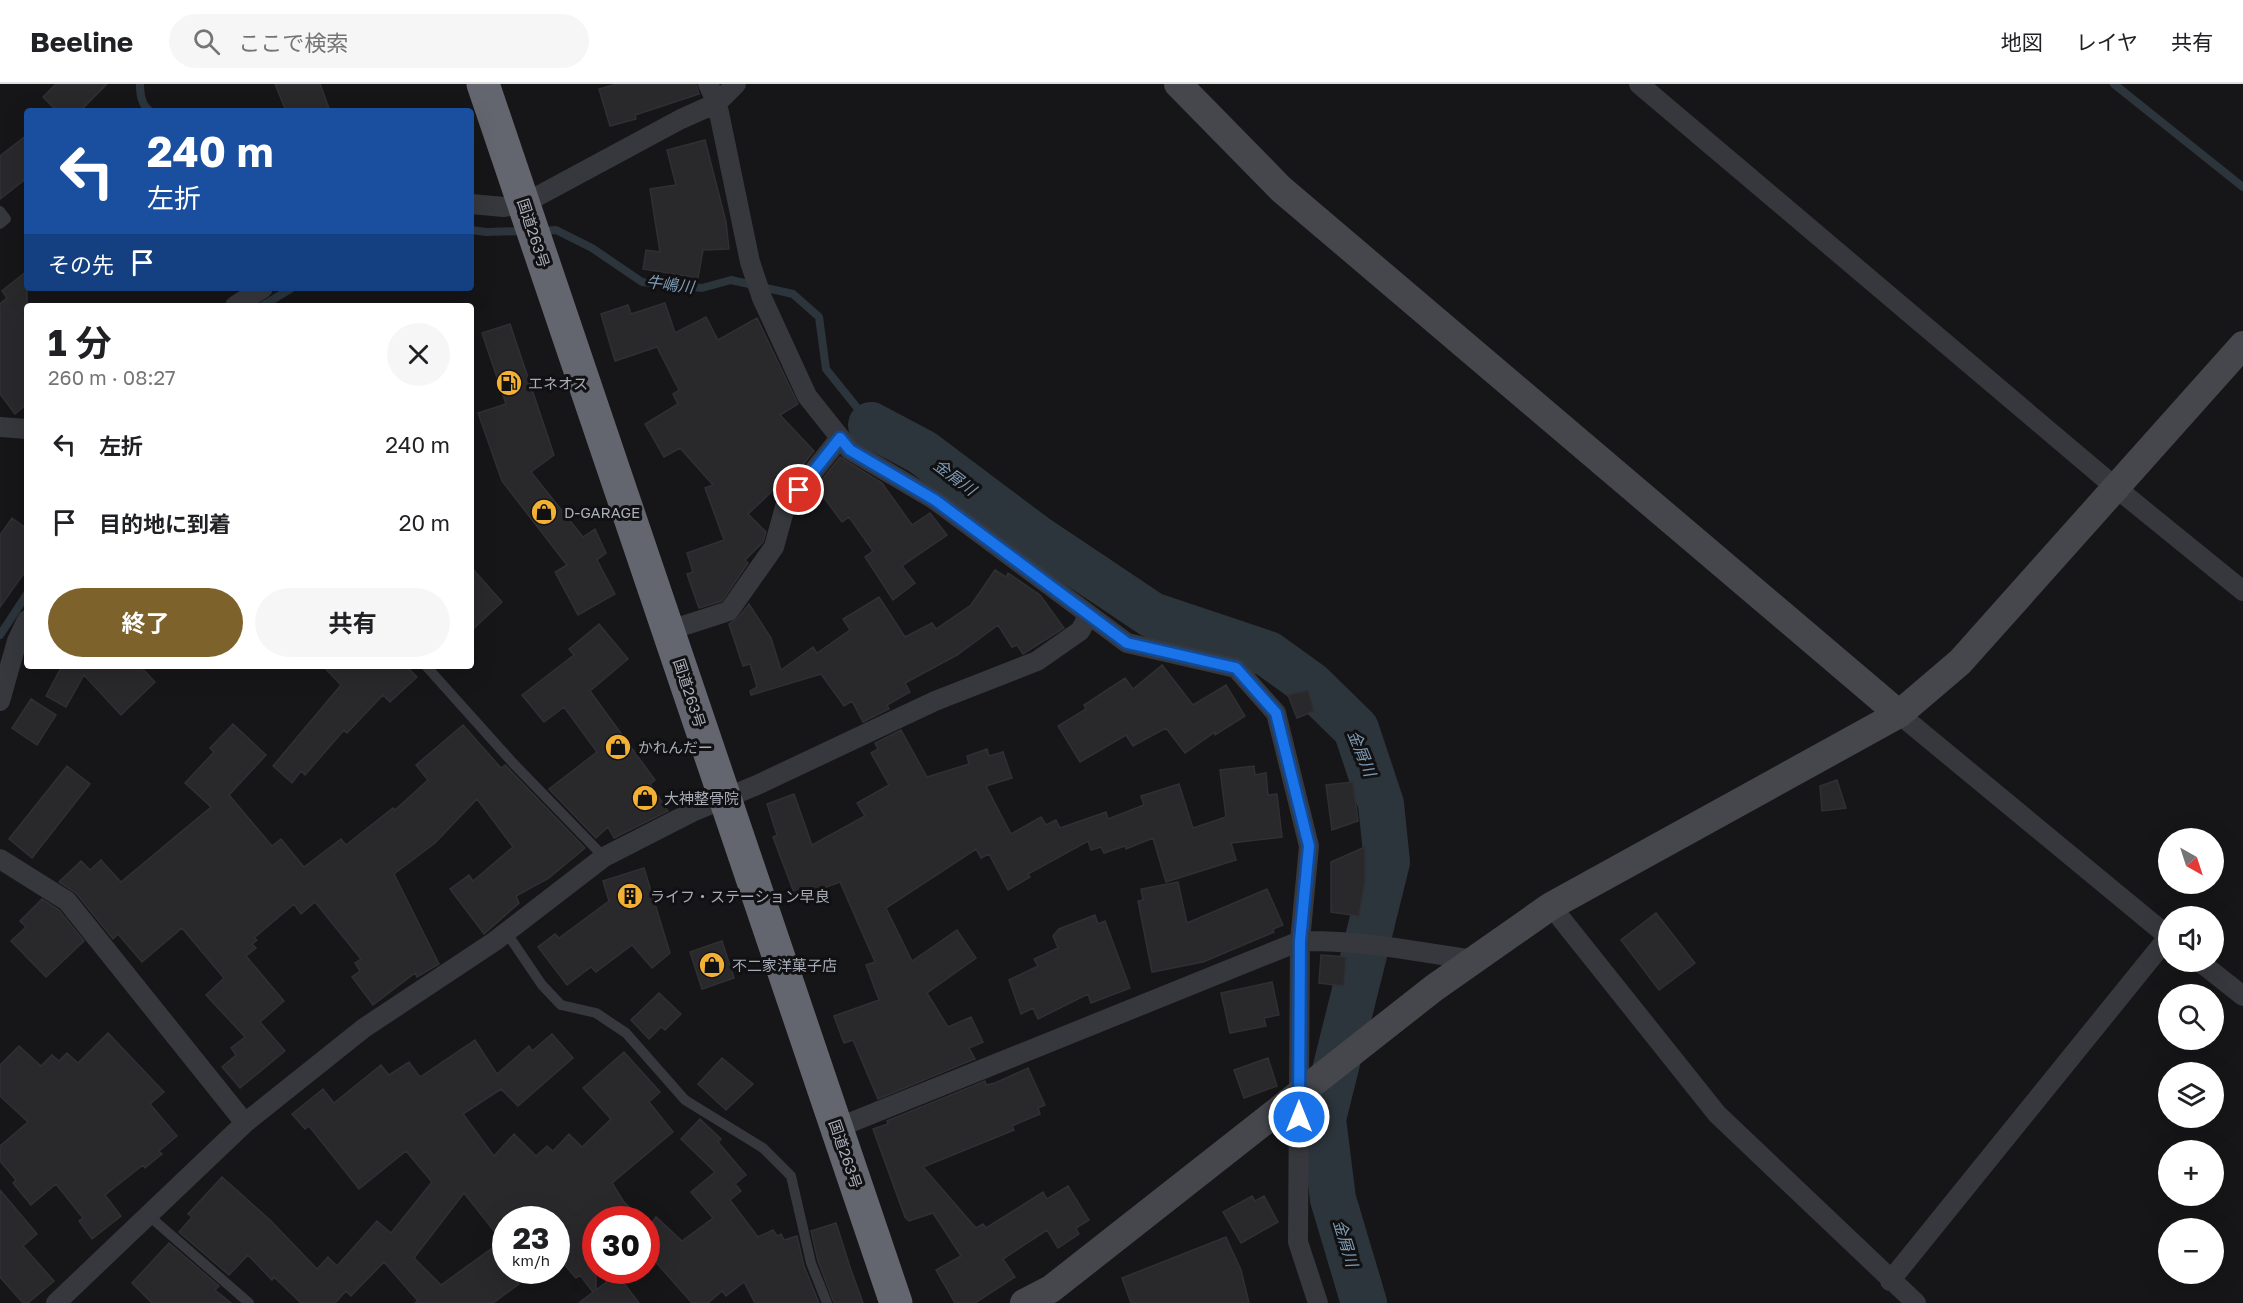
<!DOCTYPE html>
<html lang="ja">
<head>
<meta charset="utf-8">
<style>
	:root { --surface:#fff; --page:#f6f6f6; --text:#202124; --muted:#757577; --line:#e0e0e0; --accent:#7e622b }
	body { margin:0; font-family:"Golos Text","Noto Sans JP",sans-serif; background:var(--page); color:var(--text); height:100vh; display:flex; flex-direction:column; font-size:22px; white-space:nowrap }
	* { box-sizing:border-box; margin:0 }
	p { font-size:20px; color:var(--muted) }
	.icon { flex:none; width:33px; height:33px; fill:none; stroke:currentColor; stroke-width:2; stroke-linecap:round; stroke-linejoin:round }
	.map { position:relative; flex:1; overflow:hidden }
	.side { position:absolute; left:24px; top:219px; width:450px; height:366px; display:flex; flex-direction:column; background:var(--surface); border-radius:6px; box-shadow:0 6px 24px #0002 }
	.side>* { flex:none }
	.hud { position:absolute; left:24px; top:24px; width:450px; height:183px; border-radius:6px; box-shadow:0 6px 24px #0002; background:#1a4fa0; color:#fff; overflow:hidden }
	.needle { width:39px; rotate:141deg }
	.tools { position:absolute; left:2158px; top:744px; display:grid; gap:12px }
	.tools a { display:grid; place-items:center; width:66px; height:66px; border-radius:50%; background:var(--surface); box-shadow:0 6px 24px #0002; font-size:30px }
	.speed { position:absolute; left:492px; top:1122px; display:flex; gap:12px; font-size:30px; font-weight:700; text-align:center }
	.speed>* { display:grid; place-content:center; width:78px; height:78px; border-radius:50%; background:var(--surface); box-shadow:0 6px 24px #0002; line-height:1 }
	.speed small { font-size:15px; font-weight:400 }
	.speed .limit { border:9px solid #d22; background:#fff; color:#111 }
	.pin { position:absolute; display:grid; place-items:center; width:51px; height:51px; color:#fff; margin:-26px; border:3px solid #fff; border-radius:50%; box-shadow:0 2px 6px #0007 }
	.me { position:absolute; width:66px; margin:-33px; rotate:0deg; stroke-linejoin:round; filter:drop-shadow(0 0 4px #0008) }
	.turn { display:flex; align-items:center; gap:21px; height:126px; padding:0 24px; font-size:27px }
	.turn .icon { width:78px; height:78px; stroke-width:2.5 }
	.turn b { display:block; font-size:42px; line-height:51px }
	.then { display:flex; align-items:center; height:57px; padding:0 24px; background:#0003; gap:12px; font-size:22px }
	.round { display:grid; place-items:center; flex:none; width:63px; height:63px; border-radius:32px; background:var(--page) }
	.head { display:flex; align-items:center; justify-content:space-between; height:102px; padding:0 24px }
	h1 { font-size:36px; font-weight:700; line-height:45px }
	.primary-button { display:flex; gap:12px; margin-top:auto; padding:12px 24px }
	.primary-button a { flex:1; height:69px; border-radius:36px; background:var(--accent); color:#fff; font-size:24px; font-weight:700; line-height:69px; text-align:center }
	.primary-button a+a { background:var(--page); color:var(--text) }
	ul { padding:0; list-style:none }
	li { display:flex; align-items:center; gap:18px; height:78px; padding:0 24px }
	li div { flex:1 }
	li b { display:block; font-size:22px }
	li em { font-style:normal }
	header { display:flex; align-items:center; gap:36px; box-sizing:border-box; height:84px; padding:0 30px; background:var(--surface); border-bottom:2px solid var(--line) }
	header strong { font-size:28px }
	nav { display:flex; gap:33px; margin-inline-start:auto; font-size:21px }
	.search { width:420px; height:54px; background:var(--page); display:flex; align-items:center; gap:15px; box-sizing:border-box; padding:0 21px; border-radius:33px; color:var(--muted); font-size:22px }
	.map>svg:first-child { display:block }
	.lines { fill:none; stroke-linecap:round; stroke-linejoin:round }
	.stream { stroke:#2c353c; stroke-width:8 }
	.river { stroke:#2c353c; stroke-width:46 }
	.building { fill:#29292c; stroke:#303034; stroke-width:1.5; fill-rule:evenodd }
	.lane { stroke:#37383d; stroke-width:10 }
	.street { stroke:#37383d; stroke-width:20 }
	.secondary { stroke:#45474d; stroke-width:28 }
	.highway { stroke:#63666e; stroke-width:33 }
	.route-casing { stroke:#114b97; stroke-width:15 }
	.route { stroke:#1a73e8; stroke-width:10 }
	.labels { text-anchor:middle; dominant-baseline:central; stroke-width:6; stroke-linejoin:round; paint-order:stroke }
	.street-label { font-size:15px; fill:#a8adb8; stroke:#111113 }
	.poi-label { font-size:15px; fill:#a8adb8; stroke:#111113; text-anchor:start }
	.water-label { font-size:16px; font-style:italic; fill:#7f9bb3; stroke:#111113 }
</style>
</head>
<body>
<header>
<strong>Beeline</strong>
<div class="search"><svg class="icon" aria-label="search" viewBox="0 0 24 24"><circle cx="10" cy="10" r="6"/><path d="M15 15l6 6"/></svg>ここで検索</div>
<nav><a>地図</a><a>レイヤ</a><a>共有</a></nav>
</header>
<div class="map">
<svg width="2243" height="1219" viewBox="0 0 2243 1219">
	<rect width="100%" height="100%" fill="#161618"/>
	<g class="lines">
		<path class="stream" d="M140 0C140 10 141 21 150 27
			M2114 0 2243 103
			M471 146 486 148 523 147
			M541 147 556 146 592 164 642 198 702 204 731 196 793 210 819 233 826 285 871 341
			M262 222 292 204
			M0 551 27 510"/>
		<path class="river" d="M871 341 922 368 1034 452 1152 531 1268 570 1311 601 1356 645 1381 720 1387 778 1323 1035 1333 1115 1364 1219"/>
	</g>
	<path class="building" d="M56 0H107L80 27H57L43 13Z
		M275 0H320L330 27H286Z
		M617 0H696L699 10 635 31 636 35 610 42 599 5Z
		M27 51V94L0 115V72Z
		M705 56 726 138 729 165 703 166 698 194 643 185 646 166 660 168 650 105 676 101 667 66Z
		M27 187V320L15 330 0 310V220L7 214 2 207Z
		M665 219 675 249 706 233 718 256 757 234 798 320 780 331 814 367 801 383 800 381 748 430 766 448 763 458 745 476 748 479 722 517 699 524 687 490 693 488 687 469 724 456 705 404 713 401 680 364 664 373 645 340 678 320 673 310 679 306 657 263 615 277 601 230 628 221 631 230Z
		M510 240 554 371 531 388 583 453 595 445 606 469 597 476 615 510 578 531 555 488 567 481 502 397 478 329 506 320 482 249Z
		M840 373 882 399 912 441 930 429 947 451 902 482 915 499 893 516 865 473 873 467 849 433 842 438 816 403Z
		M12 434 27 445V485L0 523V451Z
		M471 483 502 518 471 547Z
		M995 486 1006 493 1008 489 1040 511 1064 544 1023 570 1017 561 1012 563 998 541 957 571 905 599 910 608 887 621 889 625 863 638 852 617 844 622 821 590 751 611 750 607 757 603 750 580 743 582 729 540 738 534 749 520 771 554 781 586 813 563 817 569 850 546 843 535 879 513 905 553 932 539 936 545 971 521Z
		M599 540 628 575 590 607 655 696 650 700 668 727 614 754 608 743 596 754 549 705 597 668 564 623 544 638 522 611 574 571 569 565Z
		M1162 581 1193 621 1226 601 1245 632 1215 651V648L1185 669 1166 644 1133 662 1126 651 1080 678 1058 642 1086 625 1084 621 1125 594 1133 605Z
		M62 582H140L155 598 121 631 84 591 66 623 46 612Z
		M323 582H406L417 593 390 618 383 611 347 649 344 646 305 691 301 687 292 699 273 682 341 601Z
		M1308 606 1314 627 1297 634 1288 611Z
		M31 615 56 631 37 661 12 644Z
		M233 640 266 671 229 711 272 762 281 755 304 783 341 755 346 761 393 724 395 726 428 696 416 681 463 641 501 684 505 681 585 764 549 794 516 812 519 819 484 850 450 805 469 791 473 797 513 763 477 715 435 759 394 790 439 880 417 893 415 889 373 921 352 893 360 887 355 879 361 875 315 818 301 830 294 820 254 854 257 856 252 860 256 864 246 872 284 917 260 938 285 967 240 1004 222 983 236 971 231 964 245 953 206 911 224 894 182 844 142 878 118 850 113 855 76 809 59 798 81 777 90 786 101 776 121 798 211 723 185 699 214 668 210 664Z
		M901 646 927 693 969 680 967 672 987 665 989 672 1003 668 1012 694 986 702 1011 750 1041 733 1046 741 1056 736 1060 744 1106 728 1108 735 1144 721 1141 712 1179 700 1193 744 1226 733 1220 686 1254 682 1255 691 1266 689 1268 711 1277 710 1282 753 1231 759 1236 776 1166 798 1153 754 1126 765 1125 762 1104 769 1101 763 1091 766 1088 757 1028 790 1030 793 1008 806 989 770 981 774 976 765 886 824 912 877 957 846 976 874 927 909 948 943 971 933 983 958 969 964 975 975 878 1015 853 956 844 959 834 932 879 916 866 881 875 878 840 798 796 814 773 753 777 751 767 720 794 710 812 761 865 732 857 719 889 701 871 669 878 665 875 659Z
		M67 682 90 700 32 774 9 755Z
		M1837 696 1846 724 1822 727 1820 702Z
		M1353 698 1358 737 1332 746 1326 701Z
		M1365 763V796L1359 832 1331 828V778Z
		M644 784 670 869 652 884 632 861 596 888 591 883 567 901 538 863 555 850 559 854 609 817 603 797Z
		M1178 798 1187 839 1267 805 1283 841 1273 845 1274 848 1203 878 1152 888 1138 817 1143 816 1141 805Z
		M42 815 59 826 84 857 46 893 11 857 26 843 20 837Z
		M1656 829 1695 879 1659 906 1621 856Z
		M1095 831 1098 840 1105 837 1130 904 1091 919 1088 910 1038 935 1033 924 1021 930 1009 896 1038 882 1034 875 1058 864 1053 852 1059 845Z
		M722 857 734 894 702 905 690 868Z
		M1321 871 1346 873 1344 902 1319 899Z
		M1272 898 1279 931 1264 934 1266 942 1230 949 1221 909Z
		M659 909 681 930 665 946 661 943 649 955 631 936Z
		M108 949 164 1008 150 1020 177 1052 159 1067 162 1070 145 1084 143 1081 105 1111 121 1132 92 1155 79 1137 83 1134 56 1100 31 1121 13 1099 16 1096 0 1077V1062L28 1038 0 1012V981L19 962 41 982 52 971 59 977 67 969 78 979Z
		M552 950 573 974 518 1022 501 1005 463 1030 494 1072 514 1050 536 1072 547 1062 553 1067 569 1050 582 1063 611 1035 583 1004 624 968 660 1008 649 1018 673 1048 612 1099 624 1118 642 1136H596V1206L617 1190 639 1219H579L593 1208 580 1191 576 1194 556 1171V1136H506V1186H510L519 1200 493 1219H415L418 1217 384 1178 351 1212 346 1207 335 1219H301L274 1193 272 1196 248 1171 229 1191 179 1148 192 1133 188 1130 222 1093 271 1137 317 1185 328 1173 337 1182 377 1137 391 1149 432 1098 406 1067 359 1105 309 1042 305 1045 292 1030 323 1005 334 1019 381 981 389 991 409 978 420 993 475 956 497 990 529 962 532 967ZM464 1109 502 1157 441 1201 414 1174Z
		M722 974 753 1000 726 1026 698 1000Z
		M1268 974 1277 1002 1244 1014 1234 986Z
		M1028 984 1045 1021 1038 1024 1040 1030 1012 1042 1014 1046 923 1083 976 1144 983 1140 986 1144 1043 1108 1047 1115 1068 1102 1089 1136 1076 1144 1079 1150 1058 1164 1047 1146 1003 1175 1015 1193 975 1219H955L936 1186 961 1172 933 1129 909 1137 905 1133 873 1045 888 1040 887 1037 985 997 986 1001 995 999Z
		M700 1035 721 1055 718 1058 746 1091 735 1100 741 1107 730 1116 758 1153 773 1146 777 1152 781 1150 784 1156 797 1152 804 1182 819 1219H755L744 1198 726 1212 722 1207 708 1219H692L646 1167V1147L656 1133 682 1157 713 1134 691 1108 715 1088 681 1055Z
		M0 1106 37 1150 23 1162 54 1197 28 1219H23L0 1193Z
		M1252 1112 1255 1117 1264 1112 1278 1138 1241 1159 1223 1128Z
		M836 1139 851 1186 863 1219H834L818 1177 811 1147Z
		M1226 1153 1241 1186 1249 1219H1131L1122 1194Z
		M169 1159 219 1202 215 1206 231 1219H152L132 1199Z"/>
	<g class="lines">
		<path class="lane" d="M0 127 6 135 0 140
			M426 582 513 679 604 773
			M506 848 542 901 561 921 596 929 626 949 685 1016 763 1064 791 1092 811 1179 827 1219
			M148 1131 249 1219"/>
		<path class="street" d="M708 0 717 19 750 178 762 214 807 312 850 366 935 416 1127 559 1236 584 1276 629 1309 762 1300 857 1298 1158 1318 1219
			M1639 0 2115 403 2243 507
			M471 120 504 123 525 119 681 35 717 19 736 0
			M235 222 263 204
			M0 343 27 345
			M670 546 729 527 774 463 785 423 840 354
			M0 617 17 557 27 536
			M1899 630 2169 853
			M0 775 67 817 245 1039
			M1551 822 1717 1030 1916 1219
			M2200 878 2243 912
			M837 1044 1300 857C1359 856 1415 867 1473 876
			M1890 1197 2169 852
			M56 1219 245 1039 364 944 495 857 604 773 692 728 757 701 935 617 1037 577 1080 547 1089 531"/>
		<path class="secondary" d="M1178 0 1281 105 1899 630
			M1024 1219 1051 1205 1434 904 1551 822 1899 630 1960 578 2243 261"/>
		<path class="highway" d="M483 0 896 1219"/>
	</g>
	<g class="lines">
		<g class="route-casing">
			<path id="route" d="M799 406 840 354 850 366 935 416 1127 559 1236 584 1276 629 1309 762 1300 857 1299 1033"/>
		</g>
		<use href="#route" class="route"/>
	</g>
	<defs>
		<g id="fuel-disc" transform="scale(1.35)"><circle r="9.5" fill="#f2b134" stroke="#111113"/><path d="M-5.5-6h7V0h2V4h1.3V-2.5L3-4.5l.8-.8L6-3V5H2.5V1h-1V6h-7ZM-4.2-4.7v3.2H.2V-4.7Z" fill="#111"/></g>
		<g id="shop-disc" transform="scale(1.35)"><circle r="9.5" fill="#f2b134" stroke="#111113"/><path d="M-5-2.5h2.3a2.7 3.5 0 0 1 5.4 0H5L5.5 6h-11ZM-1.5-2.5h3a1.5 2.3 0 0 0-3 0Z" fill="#111"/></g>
		<g id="building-disc" transform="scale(1.35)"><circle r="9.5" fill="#f2b134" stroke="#111113"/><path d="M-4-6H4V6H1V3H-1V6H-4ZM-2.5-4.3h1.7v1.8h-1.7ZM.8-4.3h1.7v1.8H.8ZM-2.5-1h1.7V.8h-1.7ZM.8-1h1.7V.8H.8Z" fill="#111"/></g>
	</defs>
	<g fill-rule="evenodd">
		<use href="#fuel-disc" x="509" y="299"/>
		<use href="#shop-disc" x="544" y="428"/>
		<use href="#shop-disc" x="618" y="663"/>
		<use href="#shop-disc" x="645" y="714"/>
		<use href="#building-disc" x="630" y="812"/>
		<use href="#shop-disc" x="712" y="881"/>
	</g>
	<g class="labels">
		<g class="street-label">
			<text transform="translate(534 149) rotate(72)">国道263号</text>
			<text transform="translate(690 609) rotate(72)">国道263号</text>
			<text transform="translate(846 1070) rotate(71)">国道263号</text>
		</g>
		<g class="poi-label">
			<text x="528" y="299">エネオス</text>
			<text x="564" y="428">D-GARAGE</text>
			<text x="638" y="663">かれんだー</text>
			<text x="664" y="714">大神整骨院</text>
			<text x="650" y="812">ライフ・ステーション早良</text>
			<text x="732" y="881">不二家洋菓子店</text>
		</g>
		<g class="water-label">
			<text transform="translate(670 200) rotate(7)">牛嶋川</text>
			<text transform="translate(955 393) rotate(37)">金屑川</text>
			<text transform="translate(1362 669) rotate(68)">金屑川</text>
			<text transform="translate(1346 1159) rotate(73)">金屑川</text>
		</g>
	</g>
</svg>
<div class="tools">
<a><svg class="needle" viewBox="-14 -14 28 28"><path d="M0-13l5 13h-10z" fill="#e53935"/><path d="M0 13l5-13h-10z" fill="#757577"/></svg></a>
<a><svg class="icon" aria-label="sound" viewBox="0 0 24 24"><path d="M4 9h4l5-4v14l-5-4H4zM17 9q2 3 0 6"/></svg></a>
<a><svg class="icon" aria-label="search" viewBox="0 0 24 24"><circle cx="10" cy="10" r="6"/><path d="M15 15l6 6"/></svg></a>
<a><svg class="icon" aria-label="layers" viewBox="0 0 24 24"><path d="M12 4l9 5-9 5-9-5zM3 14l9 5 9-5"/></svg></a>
<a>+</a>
<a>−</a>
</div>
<div class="speed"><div>23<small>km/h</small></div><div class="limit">30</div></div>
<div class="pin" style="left:799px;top:406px;background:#d93025"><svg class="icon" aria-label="arrive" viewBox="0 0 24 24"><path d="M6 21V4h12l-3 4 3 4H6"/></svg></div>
<svg class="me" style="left:1299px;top:1033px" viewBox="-20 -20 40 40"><circle r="17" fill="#1a73e8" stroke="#fff" stroke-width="3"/><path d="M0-11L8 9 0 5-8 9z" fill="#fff"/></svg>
<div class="hud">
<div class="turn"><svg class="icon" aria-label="left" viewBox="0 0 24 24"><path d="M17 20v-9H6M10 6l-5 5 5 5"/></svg><div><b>240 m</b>左折</div></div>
<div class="then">その先<svg class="icon" aria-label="arrive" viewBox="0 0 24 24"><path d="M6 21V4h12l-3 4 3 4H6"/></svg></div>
</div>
<section class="side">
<div class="head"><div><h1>1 分</h1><p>260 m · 08:27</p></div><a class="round"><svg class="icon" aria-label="close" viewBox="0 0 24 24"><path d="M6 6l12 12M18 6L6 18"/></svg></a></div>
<ul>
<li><svg class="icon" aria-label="left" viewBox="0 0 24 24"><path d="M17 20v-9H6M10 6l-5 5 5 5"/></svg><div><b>左折</b></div><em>240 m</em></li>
<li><svg class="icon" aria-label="arrive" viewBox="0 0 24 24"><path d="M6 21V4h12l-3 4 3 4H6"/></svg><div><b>目的地に到着</b></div><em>20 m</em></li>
</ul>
<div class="primary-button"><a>終了</a><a>共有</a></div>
</section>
</div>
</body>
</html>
